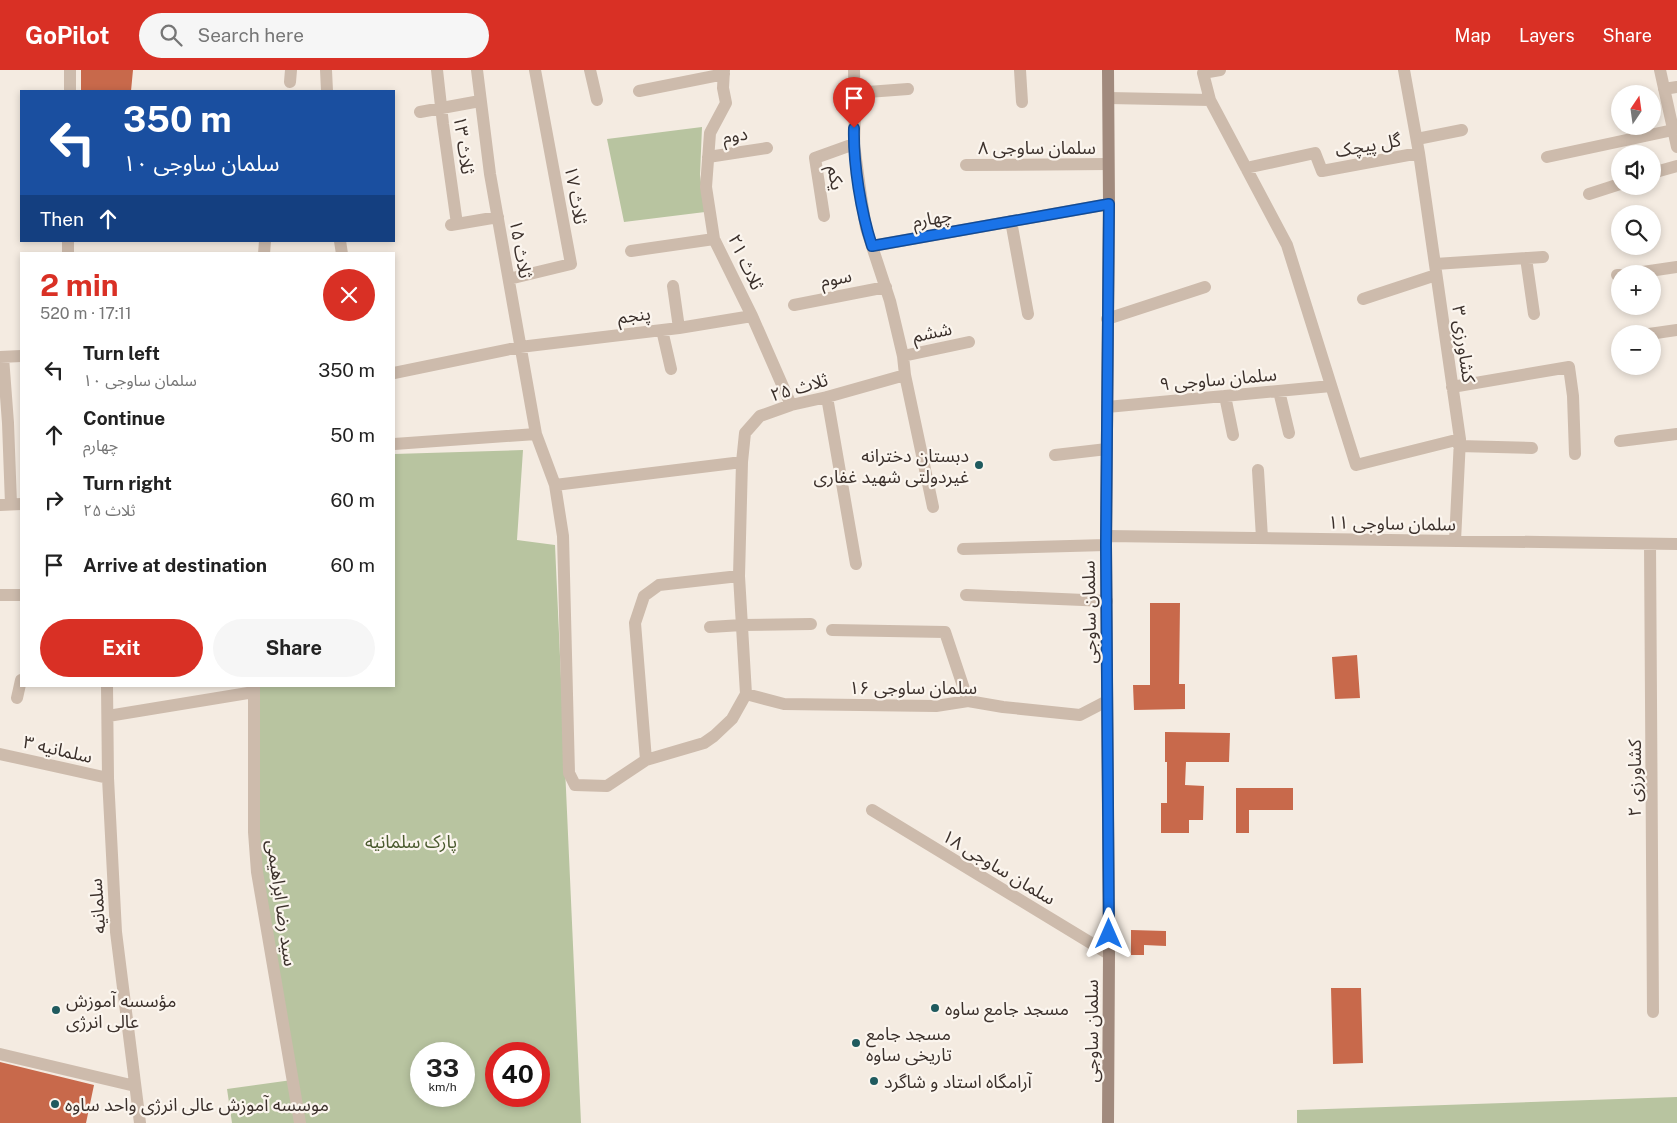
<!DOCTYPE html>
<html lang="en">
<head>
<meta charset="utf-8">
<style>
	:root { --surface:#fff; --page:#f6f6f6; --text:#222; --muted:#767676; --accent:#d93025 }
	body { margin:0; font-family:"Public Sans","Noto Sans Arabic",sans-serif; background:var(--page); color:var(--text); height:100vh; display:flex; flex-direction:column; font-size:19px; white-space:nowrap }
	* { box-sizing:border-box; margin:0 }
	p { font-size:16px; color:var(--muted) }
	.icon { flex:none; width:28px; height:28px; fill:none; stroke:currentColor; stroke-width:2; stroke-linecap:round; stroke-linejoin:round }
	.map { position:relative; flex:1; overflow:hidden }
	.drawer { position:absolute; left:20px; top:182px; width:375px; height:435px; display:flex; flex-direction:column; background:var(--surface); border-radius:0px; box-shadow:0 2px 8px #0003 }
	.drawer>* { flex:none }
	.guide { position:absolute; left:20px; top:20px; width:375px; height:152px; border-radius:0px; box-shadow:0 2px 8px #0003; background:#1a4fa0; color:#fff; overflow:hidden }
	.needle { width:32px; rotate:13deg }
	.controls { position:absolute; left:1611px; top:15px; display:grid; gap:10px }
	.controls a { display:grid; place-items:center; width:50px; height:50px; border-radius:50%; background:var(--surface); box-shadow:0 2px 8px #0003; font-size:25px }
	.speed { position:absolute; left:410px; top:972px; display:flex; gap:10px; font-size:25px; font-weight:700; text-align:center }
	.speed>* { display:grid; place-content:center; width:65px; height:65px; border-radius:50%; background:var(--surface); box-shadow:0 2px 8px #0003; line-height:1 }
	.speed small { font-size:12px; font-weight:400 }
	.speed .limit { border:8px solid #d22; background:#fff; color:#111 }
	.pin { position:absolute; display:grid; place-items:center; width:42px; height:42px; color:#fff; margin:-51px -21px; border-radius:50% 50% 50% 0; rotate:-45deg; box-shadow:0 0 5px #0007 }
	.pin .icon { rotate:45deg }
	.me { position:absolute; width:55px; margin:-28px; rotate:0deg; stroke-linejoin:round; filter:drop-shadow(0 0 4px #0008) }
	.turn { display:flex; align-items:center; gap:18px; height:105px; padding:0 20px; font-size:22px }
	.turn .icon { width:65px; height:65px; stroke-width:2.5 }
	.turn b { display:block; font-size:35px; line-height:42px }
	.then { display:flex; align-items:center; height:48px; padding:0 20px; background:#0003; gap:10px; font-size:19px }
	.round { display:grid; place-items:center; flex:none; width:52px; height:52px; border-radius:26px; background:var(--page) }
	.head { display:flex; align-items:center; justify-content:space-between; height:85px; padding:0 20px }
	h1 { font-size:30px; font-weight:700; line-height:38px; color:var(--accent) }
	.action { display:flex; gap:10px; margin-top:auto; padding:10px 20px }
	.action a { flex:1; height:58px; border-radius:30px; background:var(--accent); color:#fff; font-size:20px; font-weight:700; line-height:58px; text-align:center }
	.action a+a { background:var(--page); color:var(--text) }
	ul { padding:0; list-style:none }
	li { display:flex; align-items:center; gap:15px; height:65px; padding:0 20px }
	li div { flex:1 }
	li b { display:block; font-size:19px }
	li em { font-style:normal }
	header { display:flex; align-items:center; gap:30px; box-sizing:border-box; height:70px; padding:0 25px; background:var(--accent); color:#fff }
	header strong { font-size:24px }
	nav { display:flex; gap:28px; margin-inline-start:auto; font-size:18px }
	.search { width:350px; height:45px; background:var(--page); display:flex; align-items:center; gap:12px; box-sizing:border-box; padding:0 18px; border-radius:28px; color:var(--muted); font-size:19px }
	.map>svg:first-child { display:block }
	.green { fill:#b8c4a0; fill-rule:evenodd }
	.building { fill:#c8694b }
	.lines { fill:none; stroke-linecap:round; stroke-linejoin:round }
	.street { stroke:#cdbbac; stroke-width:12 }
	.secondary { stroke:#a18a7d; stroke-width:12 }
	.route-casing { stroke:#114b97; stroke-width:12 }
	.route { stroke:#1a73e8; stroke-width:9 }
	.poi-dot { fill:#1f5a5e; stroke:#fbf5ee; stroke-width:2 }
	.labels { text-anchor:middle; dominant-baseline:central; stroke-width:4.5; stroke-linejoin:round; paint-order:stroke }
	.street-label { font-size:18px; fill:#3b302b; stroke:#fbf5ee }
	.poi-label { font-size:18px; fill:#3b302b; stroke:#fbf5ee; text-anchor:start }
	.park-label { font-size:18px; fill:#4a5a2e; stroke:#fbf5ee }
</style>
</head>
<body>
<header>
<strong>GoPilot</strong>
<div class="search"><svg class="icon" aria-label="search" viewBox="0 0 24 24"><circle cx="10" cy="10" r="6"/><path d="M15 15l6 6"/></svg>Search here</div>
<nav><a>Map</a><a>Layers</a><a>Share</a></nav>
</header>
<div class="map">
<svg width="1677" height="1053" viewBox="0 0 1677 1053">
	<rect width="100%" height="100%" fill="#f4ebe1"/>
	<path class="green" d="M702 57 700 105 705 142 624 152 607 69Z
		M523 380 517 470 555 475 581 1053H232L227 1019 292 1010 256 784 254 616H394V384ZM421 984H464V1026H421ZM496 984H539V1026H496Z
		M1677 1027V1053H1297V1040Z"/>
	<path class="building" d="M81 0H133L131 21H81Z
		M1150 533H1180L1179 614H1185V639L1134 640 1133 615H1150Z
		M1357 585 1360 628 1335 629 1332 587Z
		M1165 662 1230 663 1229 692H1186L1185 715 1204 716 1203 750H1189V763H1161V733H1167V692H1165Z
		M1236 718H1293V740H1249V763H1236Z
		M1131 860 1166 861V876L1144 875V885H1131Z
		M1331 918H1361L1363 993 1333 994Z
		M0 992 94 1015 86 1053H0Z"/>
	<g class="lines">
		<path class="street" d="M326 0 327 21
			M437 0 443 54 457 154
			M477 0 490 104 536 364 555 415
			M590 0 597 30
			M724 0 723 18 726 33 710 63 706 117 714 169 752 246 791 335
			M1020 0 1022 32
			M1220 0 1203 3 1210 30 1287 175 1356 395 1460 369
			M1404 0 1419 83 1460 369 1455 471
			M1660 0 1677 77
			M290 12 291 0
			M1664 19 1677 17
			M70 21V0
			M639 21 724 4
			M854 23 908 19
			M1109 28 1210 30
			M420 42 480 31
			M1417 69 1462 60
			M708 87 767 78
			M1547 87 1673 60
			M966 95 1108 94
			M1246 98 1315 83 1322 101 1419 83
			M1652 103 1677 96
			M1589 124 1620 114
			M824 146 815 88 854 74
			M1011 151 1028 244
			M451 155 498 147
			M340 171 342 184
			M872 176 1109 134
			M631 181 714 169
			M68 184V171
			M264 184 265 171
			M1526 188 1534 244
			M1435 194 1543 187
			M1629 204 1677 197
			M1617 205H1620
			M509 209 571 194 535 0
			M673 216 679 258
			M1363 229 1436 205
			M794 235 886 217
			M1107 249 1205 217
			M662 260 671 299
			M1649 264 1677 260
			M903 286 969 272
			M0 287 21 286
			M3 287 8 353 11 434
			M394 303 520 277 679 258 752 246
			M905 305 933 437
			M1452 317 1569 297 1573 326 1575 384
			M1279 321 1289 363
			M1225 326 1233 365
			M827 327 856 494
			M1107 337 1331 316
			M1620 371 1677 364
			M394 374 536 364
			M1459 376 1532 378
			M1055 385 1107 379
			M1258 400 1262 468
			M0 435 21 434
			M1107 466 1677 474
			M1650 474 1653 942
			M963 479 1106 475
			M739 506 746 624 732 649 714 666 704 673 646 690 607 716 575 715 569 703 563 466 555 415 742 392
			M0 525H21
			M966 525 1107 531
			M710 557 742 555 811 554
			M832 560 945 562 968 631
			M107 616 108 708 116 862 140 1053
			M254 616V762L257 802 300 1053
			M746 624 784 634 936 636 968 631 1003 637 1080 645 1107 631
			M17 628 21 610
			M108 646 254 622
			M0 684 108 708
			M646 690 635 553 644 526 659 515 739 506 742 392 745 363 760 346 791 335 827 327 905 305 903 286 890 231 866 158 861 126 854 74 855 42 854 0
			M872 740 1109 884
			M0 984 135 1016"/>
		<path class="secondary" d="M1108 0 1109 134 1106 475 1109 884 1108 1053"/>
	</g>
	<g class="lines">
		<g class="route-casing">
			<path id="route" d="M854 58C853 94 861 142 872 176L1109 134 1106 475 1109 864"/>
		</g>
		<use href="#route" class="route"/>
	</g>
	<g class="poi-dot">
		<circle cx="979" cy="395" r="5"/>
		<circle cx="935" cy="938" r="5"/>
		<circle cx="56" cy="940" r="5"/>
		<circle cx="856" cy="973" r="5"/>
		<circle cx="874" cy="1011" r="5"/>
		<circle cx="55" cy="1034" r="5"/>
	</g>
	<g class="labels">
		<g class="street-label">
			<text transform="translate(735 65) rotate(-9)">دوم</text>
			<text transform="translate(464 75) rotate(82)">ثلاث ۱۳</text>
			<text transform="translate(1368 75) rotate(-10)">گل پیچک</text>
			<text x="1037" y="77">سلمان ساوجی ۸</text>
			<text transform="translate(836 108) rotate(81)">یکم</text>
			<text transform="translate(576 125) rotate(80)">ثلاث ۱۷</text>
			<text transform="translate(932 148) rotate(-10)">چهارم</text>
			<text transform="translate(521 179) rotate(80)">ثلاث ۱۵</text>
			<text transform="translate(746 192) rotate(65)">ثلاث ۲۱</text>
			<text transform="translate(836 208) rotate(-11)">سوم</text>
			<text transform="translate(634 245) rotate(-7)">پنجم</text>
			<text transform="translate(932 262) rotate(-12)">ششم</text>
			<text transform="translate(1464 274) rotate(82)">کشاورزی ۳</text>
			<text transform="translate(1218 309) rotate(-5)">سلمان ساوجی ۹</text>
			<text transform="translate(799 317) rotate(-16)">ثلاث ۲۵</text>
			<text transform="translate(1392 453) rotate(1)">سلمان ساوجی ۱۱</text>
			<text transform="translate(1089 542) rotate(-91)">سلمان ساوجی</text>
			<text x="913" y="617">سلمان ساوجی ۱۶</text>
			<text transform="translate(58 679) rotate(13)">سلمانیه ۳</text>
			<text transform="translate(1634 708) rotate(-90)">کشاورزی ۲</text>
			<text transform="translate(999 797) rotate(31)">سلمان ساوجی ۱۸</text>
			<text transform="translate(282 833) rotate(82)">سید رضا ابراهیمی</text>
			<text transform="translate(97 836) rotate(-94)">سلمانیه</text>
			<text transform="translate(1091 961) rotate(-90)">سلمان ساوجی</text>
		</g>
		<g class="poi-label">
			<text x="969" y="385" text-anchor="end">دبستان دخترانه<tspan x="969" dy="21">غیردولتی شهید غفاری</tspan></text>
			<text x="66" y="930">مؤسسه آموزش<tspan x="66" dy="21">عالی انرژی</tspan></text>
			<text x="945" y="938">مسجد جامع ساوه</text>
			<text x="866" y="963">مسجد جامع<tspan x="866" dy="21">تاریخی ساوه</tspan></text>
			<text x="884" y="1011">آرامگاه استاد و شاگرد</text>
			<text x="65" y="1034">موسسه آموزش عالی انرژی واحد ساوه</text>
		</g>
		<g class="park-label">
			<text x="411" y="771">پارک سلمانیه</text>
		</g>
	</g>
</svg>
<div class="controls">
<a><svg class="needle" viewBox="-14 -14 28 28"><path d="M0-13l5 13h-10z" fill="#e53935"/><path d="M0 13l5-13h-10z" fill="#767676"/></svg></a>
<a><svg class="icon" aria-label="sound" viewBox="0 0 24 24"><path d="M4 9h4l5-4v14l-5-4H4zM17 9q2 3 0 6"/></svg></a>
<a><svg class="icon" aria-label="search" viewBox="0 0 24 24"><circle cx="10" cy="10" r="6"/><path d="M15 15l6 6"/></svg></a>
<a>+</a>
<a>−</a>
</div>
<div class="speed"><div>33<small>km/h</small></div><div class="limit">40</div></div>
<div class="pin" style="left:854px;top:58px;background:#d93025"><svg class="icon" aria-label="arrive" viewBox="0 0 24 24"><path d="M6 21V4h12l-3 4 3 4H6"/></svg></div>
<svg class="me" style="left:1109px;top:864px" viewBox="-20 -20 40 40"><path d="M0-17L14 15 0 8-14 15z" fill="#1a73e8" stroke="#fff" stroke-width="4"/></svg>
<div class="guide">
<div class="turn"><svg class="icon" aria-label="left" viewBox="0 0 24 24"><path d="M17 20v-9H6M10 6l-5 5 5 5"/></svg><div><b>350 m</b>سلمان ساوجی ۱۰</div></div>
<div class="then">Then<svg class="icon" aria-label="ahead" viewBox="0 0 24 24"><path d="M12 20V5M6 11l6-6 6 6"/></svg></div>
</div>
<section class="drawer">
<div class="head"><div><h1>2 min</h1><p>520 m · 17:11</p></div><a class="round" style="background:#d93025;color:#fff"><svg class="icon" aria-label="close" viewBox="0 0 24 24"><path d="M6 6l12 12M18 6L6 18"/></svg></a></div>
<ul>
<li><svg class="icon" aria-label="left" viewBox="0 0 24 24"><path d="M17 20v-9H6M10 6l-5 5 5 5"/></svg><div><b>Turn left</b><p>سلمان ساوجی ۱۰</p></div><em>350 m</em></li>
<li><svg class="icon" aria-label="ahead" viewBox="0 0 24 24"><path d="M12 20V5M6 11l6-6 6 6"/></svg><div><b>Continue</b><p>چهارم</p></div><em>50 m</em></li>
<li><svg class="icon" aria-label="right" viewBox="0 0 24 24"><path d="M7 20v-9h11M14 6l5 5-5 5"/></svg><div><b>Turn right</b><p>ثلاث ۲۵</p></div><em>60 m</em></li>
<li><svg class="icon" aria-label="arrive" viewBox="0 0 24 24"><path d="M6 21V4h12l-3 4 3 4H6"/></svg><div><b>Arrive at destination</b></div><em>60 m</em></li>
</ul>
<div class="action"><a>Exit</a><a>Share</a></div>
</section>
</div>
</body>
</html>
